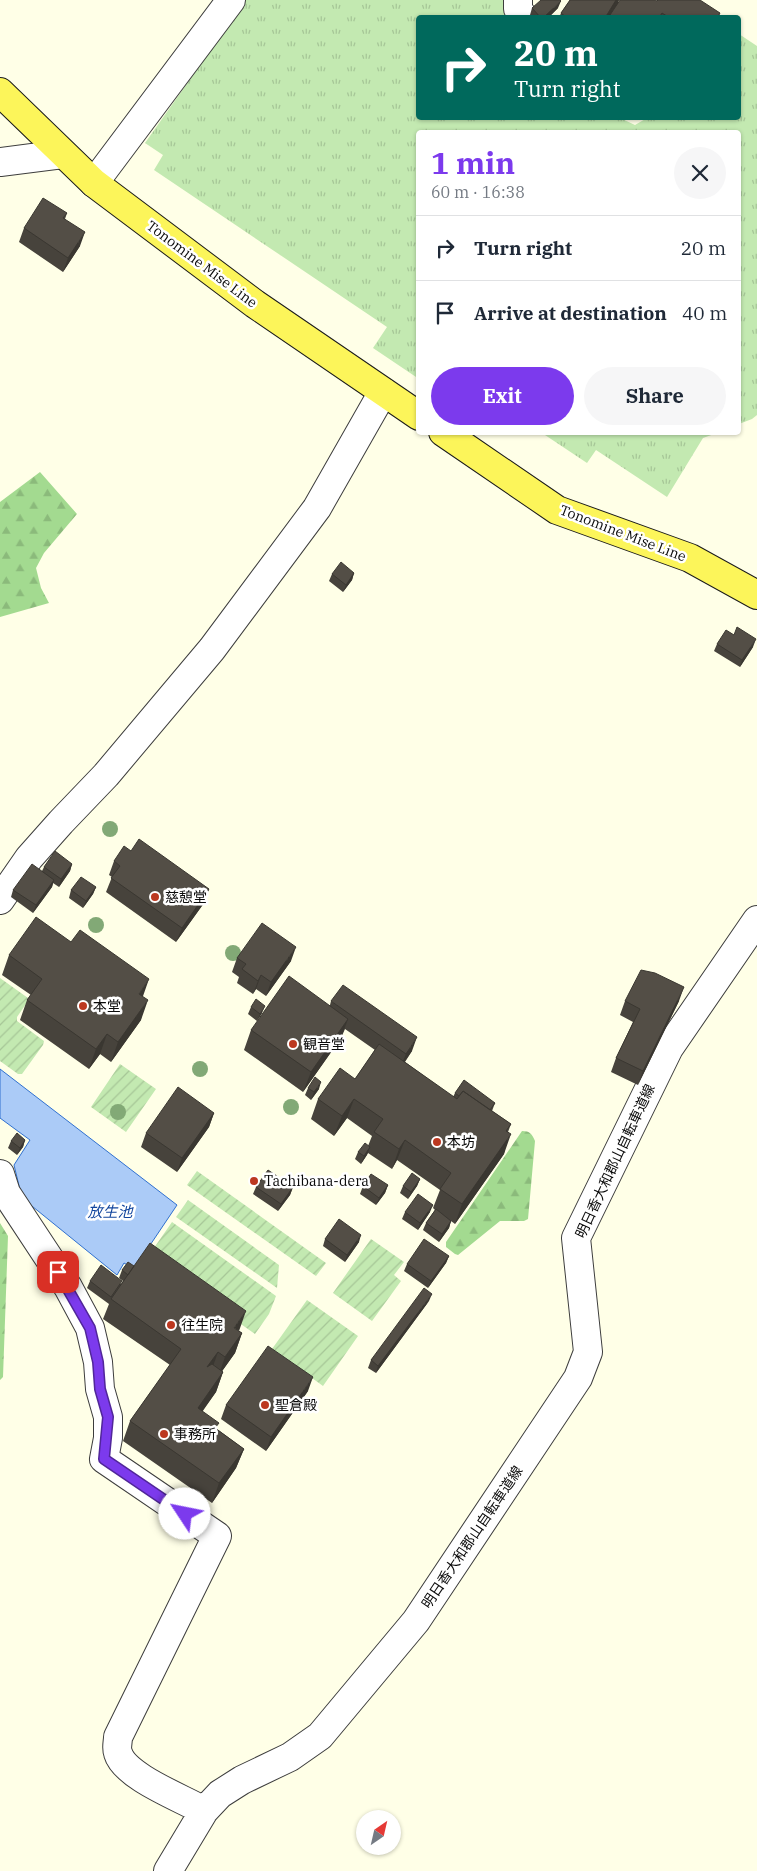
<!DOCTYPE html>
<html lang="en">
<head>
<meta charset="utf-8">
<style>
	:root { --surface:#fff; --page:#f6f6f7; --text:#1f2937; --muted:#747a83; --line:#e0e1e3; --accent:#7c3aed }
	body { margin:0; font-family:"IBM Plex Serif","Noto Sans JP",serif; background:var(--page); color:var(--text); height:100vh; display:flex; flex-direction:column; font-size:19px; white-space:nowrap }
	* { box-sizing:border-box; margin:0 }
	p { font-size:16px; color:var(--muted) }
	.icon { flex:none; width:28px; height:28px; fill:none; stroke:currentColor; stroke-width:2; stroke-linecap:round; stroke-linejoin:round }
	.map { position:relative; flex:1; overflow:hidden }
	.drawer { position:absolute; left:416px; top:130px; width:325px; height:305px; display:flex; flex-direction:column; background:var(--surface); border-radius:5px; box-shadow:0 1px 4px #0004 }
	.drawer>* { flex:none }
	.hud { position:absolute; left:416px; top:15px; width:325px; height:105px; border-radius:5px; box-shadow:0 1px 4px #0004; background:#00695c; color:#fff; overflow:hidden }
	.needle { width:32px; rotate:34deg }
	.fabs { position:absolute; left:356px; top:1810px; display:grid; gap:10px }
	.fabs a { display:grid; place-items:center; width:45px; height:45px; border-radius:50%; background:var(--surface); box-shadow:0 1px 4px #0004; font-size:25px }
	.pin { position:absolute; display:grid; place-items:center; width:42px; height:42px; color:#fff; margin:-21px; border-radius:10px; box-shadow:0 2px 8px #0006 }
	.me { position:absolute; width:55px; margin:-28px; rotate:304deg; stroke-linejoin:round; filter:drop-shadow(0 0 4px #0008) }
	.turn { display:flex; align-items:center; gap:18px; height:105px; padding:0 15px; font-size:22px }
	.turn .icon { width:65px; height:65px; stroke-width:2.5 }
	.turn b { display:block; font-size:35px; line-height:42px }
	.round { display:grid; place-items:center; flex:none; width:52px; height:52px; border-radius:26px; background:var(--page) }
	.summary { display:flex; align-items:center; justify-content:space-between; height:85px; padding:0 15px }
	h1 { font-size:30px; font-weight:800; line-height:38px; color:var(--accent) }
	.button { display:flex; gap:10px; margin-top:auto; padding:10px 15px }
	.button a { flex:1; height:58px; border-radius:30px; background:var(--accent); color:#fff; font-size:20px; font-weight:800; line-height:58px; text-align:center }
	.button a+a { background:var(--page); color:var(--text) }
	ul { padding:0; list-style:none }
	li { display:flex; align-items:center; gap:15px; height:65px; padding:0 15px; border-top:1px solid var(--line) }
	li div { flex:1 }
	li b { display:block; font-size:19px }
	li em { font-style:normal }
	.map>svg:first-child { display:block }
	.grass { fill:url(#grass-tufts) }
	.forest { fill:url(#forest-firs) }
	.garden { fill:url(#garden-furrows) }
	.water { fill:#abcbf7; stroke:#3070d0 }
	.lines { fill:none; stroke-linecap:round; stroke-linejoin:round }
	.minor-casing { stroke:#3d3d3d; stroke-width:30 }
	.major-casing { stroke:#1b1b1b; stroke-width:30 }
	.minor { stroke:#fff; stroke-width:28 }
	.major { stroke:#fcf55a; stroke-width:28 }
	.tree { fill:#82a976 }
	.wall { fill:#47433c }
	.shaded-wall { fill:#3a3731 }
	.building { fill:#534e46; stroke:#3a3731 }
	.route-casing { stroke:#51269a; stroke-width:12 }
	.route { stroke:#7c3aed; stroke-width:9 }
	.poi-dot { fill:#bc3820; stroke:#fff; stroke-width:2 }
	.labels { text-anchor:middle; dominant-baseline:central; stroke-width:5; stroke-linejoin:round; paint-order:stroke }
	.street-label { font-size:14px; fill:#0a0a0a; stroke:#fff }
	.poi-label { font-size:14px; fill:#0a0a0a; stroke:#fff; text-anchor:start }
	.water-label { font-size:15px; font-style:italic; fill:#12459d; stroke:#fff }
</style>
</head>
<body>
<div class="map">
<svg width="757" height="1871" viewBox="0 0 757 1871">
	<defs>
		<pattern id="grass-tufts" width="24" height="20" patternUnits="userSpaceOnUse" patternTransform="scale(1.25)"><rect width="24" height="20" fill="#c3e9b1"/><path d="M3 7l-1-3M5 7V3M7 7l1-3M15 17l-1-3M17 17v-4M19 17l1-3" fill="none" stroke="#a6c697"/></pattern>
		<pattern id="forest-firs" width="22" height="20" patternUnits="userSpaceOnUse" patternTransform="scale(1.25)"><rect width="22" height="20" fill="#a3da90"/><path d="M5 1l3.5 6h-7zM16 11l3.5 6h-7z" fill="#8bba7b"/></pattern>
		<pattern id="garden-furrows" width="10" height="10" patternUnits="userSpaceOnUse" patternTransform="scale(1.25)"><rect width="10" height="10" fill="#c3e9b1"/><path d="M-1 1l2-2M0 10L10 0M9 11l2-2" fill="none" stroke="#a6c697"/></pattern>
	</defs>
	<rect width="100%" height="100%" fill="#ffffe7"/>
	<path class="grass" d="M246 0H508L507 17 419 18V118H620L635 125 647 118H739V34L757 46V415L752 419 739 424V132H419V379L373 348 387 327 154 170 163 155 145 143Z
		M542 433H717L703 438 667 497 596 450 587 463Z"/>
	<path class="forest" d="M40 472 77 514 44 553 36 568 41 588 49 603 0 617V502Z
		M522 1131C530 1131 532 1134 535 1141L528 1219 524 1221H500L458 1255 455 1254 446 1247V1242Z
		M0 1223 8 1236 3 1377 0 1380Z"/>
	<path class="garden" d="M0 978 28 998V1001L17 1017V1021L44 1041 43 1045 22 1074H18L0 1061Z
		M120 1064 156 1089 126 1132 91 1107Z
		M197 1171 326 1263 316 1276 187 1185Z
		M188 1200 279 1265 277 1288 176 1217Z
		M172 1222 276 1296 269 1314 255 1334 147 1258Z
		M371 1239 404 1262 394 1275 401 1281 372 1321 333 1293Z
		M307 1300 358 1336 323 1386 272 1349Z"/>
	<path class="water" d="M0 1069 177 1205 134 1269 124 1263 117 1275 22 1198 14 1165 30 1140 0 1118Z"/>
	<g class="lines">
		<g class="minor-casing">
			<path id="minor" d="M518 0V9L524 18
				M0 162 63 154
				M94 183 231 0
				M0 900 29 858 61 822 106 775 212 649 317 508 383 392
				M0 1174 6 1193 68 1287 90 1328 98 1362 100 1389 108 1417V1438L104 1459 217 1536 118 1737C118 1742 116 1748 118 1753 125 1777 182 1798 204 1811
				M168 1871 204 1811 220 1794 242 1780 290 1757 320 1736 416 1621 578 1378 588 1352 576 1238 669 1048 757 920"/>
		</g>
		<g class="major-casing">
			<path id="major" d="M0 92 94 183 255 304 419 416
				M443 432 557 510 690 558 757 595"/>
		</g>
		<use href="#minor" class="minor"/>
		<use href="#major" class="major"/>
	</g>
	<g class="tree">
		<circle cx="110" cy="829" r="8"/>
		<circle cx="96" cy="925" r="8"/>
		<circle cx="233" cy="953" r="8"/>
		<circle cx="200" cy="1069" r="8"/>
		<circle cx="291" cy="1107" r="8"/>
		<circle cx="118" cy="1112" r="8"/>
	</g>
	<path class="wall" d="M570 0H619L618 2 657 1 720 13 718 18H559L561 13Z
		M532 8H558L548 18H532L530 15Z
		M67 213 65 219 80 246 63 272 19 242 24 228Z
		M354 573 352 580 343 592 329 581 332 574Z
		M717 644 753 647 740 667 714 651Z
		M131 851 209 889 204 903 176 942 106 892 112 877 109 875 114 861Z
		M72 864 70 871 59 887 53 883 52 887 33 913 11 897 13 890 42 871 44 867Z
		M96 887 93 894 83 908 69 898 71 890Z
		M9 955 143 997 141 1020 111 1062 100 1054 89 1069 20 1020 27 1000 31 995 2 975Z
		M237 958 291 961 266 996 256 989 253 994 237 983 239 977 232 972Z
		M331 1001 412 1051 405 1062 453 1097 455 1093 495 1103 492 1111 511 1124 508 1132 504 1154 455 1224 451 1221 449 1228 439 1242 423 1230 426 1223 435 1210 433 1208 440 1190 397 1160 392 1169 368 1153 361 1164 355 1159 358 1152 368 1146 372 1136 347 1118 334 1136 311 1119 318 1099 355 1079 375 1050 345 1029 341 1038 303 1092 244 1050 251 1030 330 1005Z
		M625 1001H679L638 1085 611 1072 616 1058 633 1022 620 1015Z
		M251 1007 262 1013 257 1021 248 1014Z
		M308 1088 319 1089 311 1100 305 1095Z
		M214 1113 209 1127 177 1172 141 1147 146 1133Z
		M25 1140 23 1147 17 1155 8 1148 11 1141Z
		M420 1179 417 1186 408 1199 400 1193 403 1186Z
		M388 1185 385 1193 376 1205 360 1194 363 1186Z
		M256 1187H293L290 1195 278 1211 253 1194Z
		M405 1212H430L418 1230 402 1219Z
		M325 1239 359 1242 345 1262 323 1246Z
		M449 1256 446 1263 428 1288 404 1271 407 1264Z
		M122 1270 242 1333 235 1353 222 1371 223 1372 216 1392 202 1411 217 1429 244 1449 236 1468 212 1503 123 1441 130 1421 170 1365 103 1319 109 1304 87 1288 90 1281 121 1284 123 1281 119 1278Z
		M429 1301 376 1373 368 1368 371 1360Z
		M308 1391 266 1451 221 1419 226 1405Z"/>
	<path class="shaded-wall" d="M616 0H619L617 5 609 18H605Z
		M561 1 558 8 548 18H543Z
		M85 232 80 246 63 272 68 258Z
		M354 573 352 580 343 592 346 585Z
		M756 639 753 647 740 667 742 660Z
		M72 864 70 871 59 887 61 879Z
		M54 880 52 887 33 913 36 905Z
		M96 887 93 894 83 908 86 901Z
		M209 889 204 903 176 942 182 928Z
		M296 947 291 961 266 996 271 982Z
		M261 975 256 989 253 994 258 981Z
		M149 979 142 999 139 994Z
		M684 987 679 1001 638 1085 643 1071Z
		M148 1000 141 1020 111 1062 118 1042Z
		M265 1006 262 1013 257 1021 260 1014Z
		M348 1019 341 1038 303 1092 311 1072Z
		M107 1034 100 1054 89 1069 96 1049Z
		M417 1037 412 1051 400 1068 406 1054Z
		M321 1082 319 1089 311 1100 314 1092Z
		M354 1099 347 1118 334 1136 342 1116Z
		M214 1113 209 1127 177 1172 182 1158Z
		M511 1134 504 1154 455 1224 462 1204Z
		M25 1140 23 1147 17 1155 20 1148Z
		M405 1140 397 1160 392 1169 399 1149Z
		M370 1147 367 1155 361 1164 364 1156Z
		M420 1179 417 1186 408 1199 411 1192Z
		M388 1185 385 1193 376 1205 379 1198Z
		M293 1187 290 1195 278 1211 281 1204Z
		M433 1205 430 1212 418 1230 420 1223Z
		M451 1221 449 1228 439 1242 442 1234Z
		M361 1235 359 1242 345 1262 347 1255Z
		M449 1256 446 1263 428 1288 431 1281Z
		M432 1294 429 1301 376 1373 378 1366Z
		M246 1311 239 1331 234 1328Z
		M242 1333 235 1353 218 1377 225 1357Z
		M218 1352 211 1372 207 1367Z
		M223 1372 216 1392 191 1428 198 1408Z
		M313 1377 308 1391 266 1451 271 1437Z
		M244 1449 236 1468 212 1503 219 1483Z"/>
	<path class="building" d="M541 0H560L561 1 543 18H541L532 8Z
		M570 0H616L605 18H567L561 13Z
		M620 0H655L657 1 658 0H700L720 13 717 18H670L662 13 659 18H608Z
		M43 198 67 213 63 218 85 232 68 258 24 228Z
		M341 562 354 573 346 585 332 574Z
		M737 627 756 639 742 660 717 644 726 630 734 635Z
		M139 839 209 889 182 928 111 878 120 866 114 861 124 846 131 851Z
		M55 851 72 864 61 879 44 867Z
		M32 864 54 880 36 905 13 890Z
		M81 877 96 887 86 901 71 890Z
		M36 917 71 942 80 930 149 979 139 994 148 1000 118 1042 107 1034 96 1049 27 1000 42 979 9 955Z
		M262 923 296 947 271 982 261 975 258 981 242 969 246 964 237 958Z
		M641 970 655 973 684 987 643 1071 616 1058 640 1009 625 1001Z
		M289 976 348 1019 311 1072 251 1030Z
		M343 985 417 1037 406 1054 331 1001Z
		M256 999 265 1006 260 1014 251 1007Z
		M379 1044 457 1099 463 1091 511 1124 506 1131 511 1134 462 1204 440 1189 451 1173 405 1140 399 1149 374 1132 383 1119 354 1099 342 1116 318 1099 340 1068 355 1079Z
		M315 1077 321 1082 314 1092 308 1088Z
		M464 1080 495 1103 490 1110 463 1091 459 1096 455 1093Z
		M178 1087 214 1113 182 1158 146 1133Z
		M17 1133 25 1140 20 1148 11 1141Z
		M365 1143 370 1147 364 1156 358 1152Z
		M268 1170 293 1187 281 1204 256 1187Z
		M412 1173 420 1179 411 1192 403 1186Z
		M371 1174 388 1185 379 1198 363 1186Z
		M418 1194 433 1205 420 1223 405 1212Z
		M436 1209 451 1221 442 1234 426 1223Z
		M339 1219 361 1235 347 1255 325 1239Z
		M424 1239 449 1256 431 1281 407 1264Z
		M150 1243 246 1311 234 1328 242 1333 225 1357 218 1352 207 1367 212 1364 223 1372 198 1408 219 1423 215 1428 244 1449 219 1483 130 1421 181 1349 111 1299Z
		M128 1262 134 1266 128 1275 122 1270Z
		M101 1265 122 1281 111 1297 90 1281Z
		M424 1288 432 1294 378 1366 371 1360Z
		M268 1346 313 1377 271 1437 226 1405Z"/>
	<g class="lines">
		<g class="route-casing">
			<path id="route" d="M58 1272 90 1328 98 1362 100 1389 108 1417 104 1459 185 1514"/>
		</g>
		<use href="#route" class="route"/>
	</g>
	<g class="poi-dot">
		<circle cx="155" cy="897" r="5"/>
		<circle cx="83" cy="1006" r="5"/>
		<circle cx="293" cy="1044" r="5"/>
		<circle cx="437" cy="1142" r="5"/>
		<circle cx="254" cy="1181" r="5"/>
		<circle cx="171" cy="1325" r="5"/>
		<circle cx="265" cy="1405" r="5"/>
		<circle cx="164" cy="1434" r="5"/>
	</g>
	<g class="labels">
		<g class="street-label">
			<text transform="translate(202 264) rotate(37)">Tonomine Mise Line</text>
			<text transform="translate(623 533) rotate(21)">Tonomine Mise Line</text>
			<text transform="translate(615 1161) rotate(-65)">明日香大和郡山自転車道線</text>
			<text transform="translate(472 1537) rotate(-56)">明日香大和郡山自転車道線</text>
		</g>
		<g class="poi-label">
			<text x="165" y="897">慈憩堂</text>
			<text x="93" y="1006">本堂</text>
			<text x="303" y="1044">観音堂</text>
			<text x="447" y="1142">本坊</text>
			<text x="264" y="1181">Tachibana-dera</text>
			<text x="181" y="1325">往生院</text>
			<text x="275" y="1405">聖倉殿</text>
			<text x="174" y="1434">事務所</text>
		</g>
		<g class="water-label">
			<text x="110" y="1211">放生池</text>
		</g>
	</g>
</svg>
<div class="fabs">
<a><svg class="needle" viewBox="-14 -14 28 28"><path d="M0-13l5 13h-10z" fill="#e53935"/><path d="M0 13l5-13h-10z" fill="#747a83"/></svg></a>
</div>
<div class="pin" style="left:58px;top:1272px;background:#d93025"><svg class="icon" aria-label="arrive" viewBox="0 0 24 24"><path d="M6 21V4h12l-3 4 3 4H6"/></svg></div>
<svg class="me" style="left:185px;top:1514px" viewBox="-20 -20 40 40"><circle r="19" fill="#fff"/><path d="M0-13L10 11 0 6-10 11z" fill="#7c3aed"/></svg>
<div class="hud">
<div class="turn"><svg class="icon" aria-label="right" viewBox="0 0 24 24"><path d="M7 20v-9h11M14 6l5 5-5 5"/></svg><div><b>20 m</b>Turn right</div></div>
</div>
<section class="drawer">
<div class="summary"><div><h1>1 min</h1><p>60 m · 16:38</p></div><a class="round"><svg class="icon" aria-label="close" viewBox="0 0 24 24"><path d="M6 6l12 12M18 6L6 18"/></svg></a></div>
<ul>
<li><svg class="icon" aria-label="right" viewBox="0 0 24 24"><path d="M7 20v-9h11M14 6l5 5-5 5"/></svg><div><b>Turn right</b></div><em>20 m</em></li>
<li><svg class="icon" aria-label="arrive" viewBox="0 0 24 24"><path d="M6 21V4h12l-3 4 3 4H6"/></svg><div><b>Arrive at destination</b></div><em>40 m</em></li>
</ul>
<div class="button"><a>Exit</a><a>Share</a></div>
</section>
</div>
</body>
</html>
